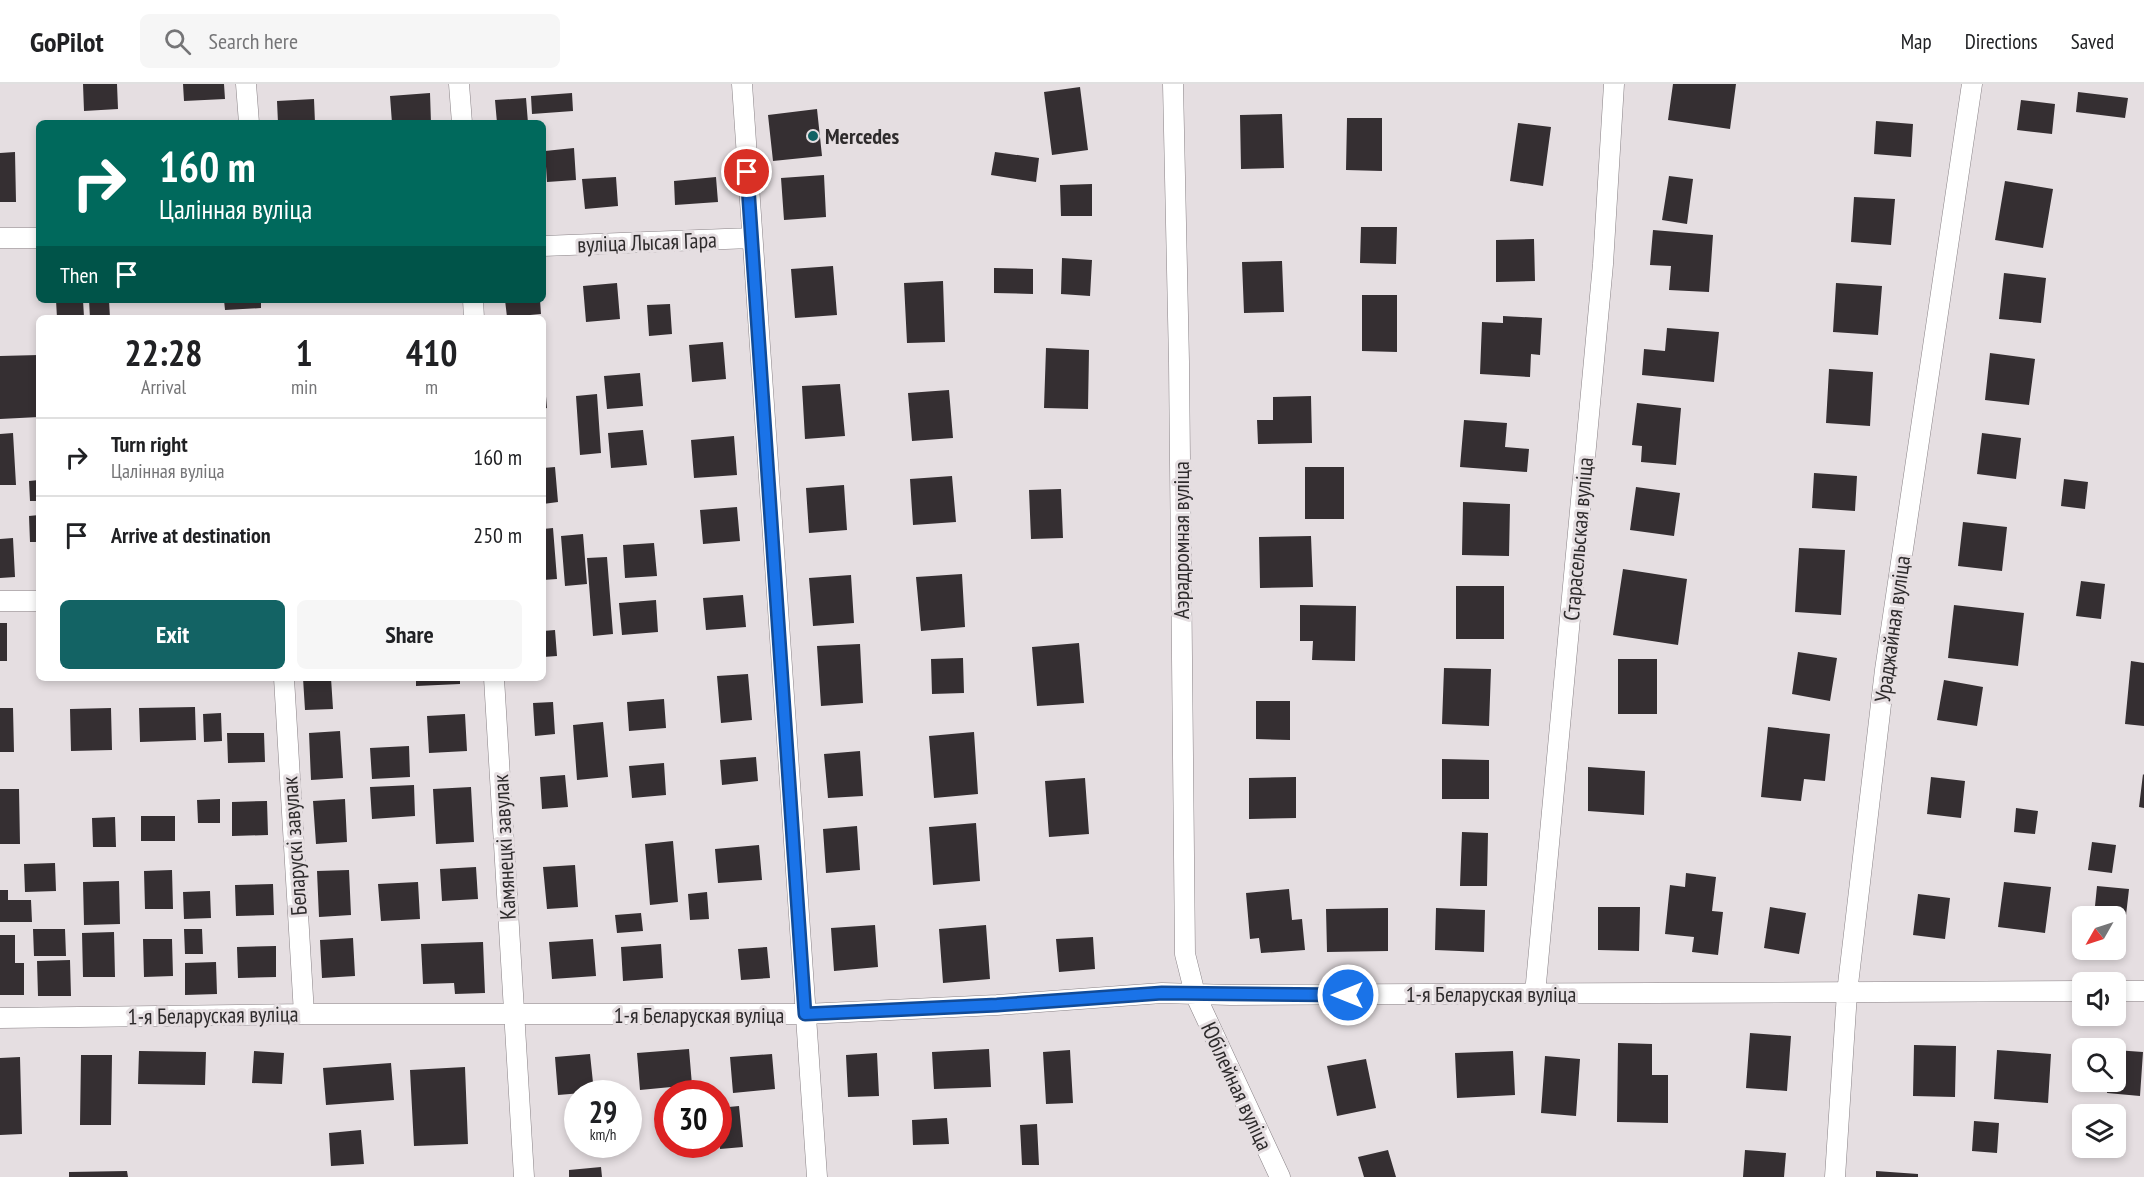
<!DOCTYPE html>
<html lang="en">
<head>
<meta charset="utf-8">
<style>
	:root { --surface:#fff; --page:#f6f6f6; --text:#202124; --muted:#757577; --line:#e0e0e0; --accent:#136364 }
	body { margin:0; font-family:"PT Sans Narrow",sans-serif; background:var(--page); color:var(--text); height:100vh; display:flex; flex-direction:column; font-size:22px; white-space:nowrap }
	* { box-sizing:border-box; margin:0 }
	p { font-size:20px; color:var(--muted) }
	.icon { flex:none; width:33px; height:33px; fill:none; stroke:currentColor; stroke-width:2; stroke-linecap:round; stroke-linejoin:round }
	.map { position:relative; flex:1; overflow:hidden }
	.sheet { position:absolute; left:36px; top:231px; width:510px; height:366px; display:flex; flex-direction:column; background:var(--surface); border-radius:9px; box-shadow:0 3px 9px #0003 }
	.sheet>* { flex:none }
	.guide { position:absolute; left:36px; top:36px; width:510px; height:183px; border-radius:9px; box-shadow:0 3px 9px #0003; background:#00695c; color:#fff; overflow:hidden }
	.needle { width:39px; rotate:231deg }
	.buttons { position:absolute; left:2072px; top:822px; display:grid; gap:12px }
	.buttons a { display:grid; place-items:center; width:54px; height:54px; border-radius:9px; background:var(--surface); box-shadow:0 3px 9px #0003; font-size:30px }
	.speed { position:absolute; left:564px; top:996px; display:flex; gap:12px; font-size:30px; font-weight:700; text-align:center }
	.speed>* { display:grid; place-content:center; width:78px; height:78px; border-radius:50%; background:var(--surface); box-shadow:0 3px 9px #0003; line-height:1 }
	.speed small { font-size:15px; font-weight:400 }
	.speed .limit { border:9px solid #d22; background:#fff; color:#111 }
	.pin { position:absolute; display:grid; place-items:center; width:51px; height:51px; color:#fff; margin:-26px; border:3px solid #fff; border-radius:50%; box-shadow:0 2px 6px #0007 }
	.me { position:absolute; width:66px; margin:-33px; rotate:270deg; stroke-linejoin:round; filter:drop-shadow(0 0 4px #0008) }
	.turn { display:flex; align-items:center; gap:21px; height:126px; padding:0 24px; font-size:27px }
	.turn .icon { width:78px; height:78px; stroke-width:2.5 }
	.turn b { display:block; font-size:42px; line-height:51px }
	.then { display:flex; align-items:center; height:57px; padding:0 24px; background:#0003; gap:12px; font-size:22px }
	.eta { display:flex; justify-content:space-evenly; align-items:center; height:102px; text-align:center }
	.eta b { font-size:36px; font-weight:800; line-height:42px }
	.button { display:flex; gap:12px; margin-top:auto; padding:12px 24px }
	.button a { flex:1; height:69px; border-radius:9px; background:var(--accent); color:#fff; font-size:24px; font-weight:800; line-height:69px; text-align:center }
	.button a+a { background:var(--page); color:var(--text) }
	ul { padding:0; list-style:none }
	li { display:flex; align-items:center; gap:18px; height:78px; padding:0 24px; border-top:2px solid var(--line) }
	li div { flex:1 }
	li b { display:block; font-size:22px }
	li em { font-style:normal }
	header { display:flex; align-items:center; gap:36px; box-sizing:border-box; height:84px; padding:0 30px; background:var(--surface); border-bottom:2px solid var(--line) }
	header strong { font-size:28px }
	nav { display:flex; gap:33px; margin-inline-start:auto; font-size:21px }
	.search { width:420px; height:54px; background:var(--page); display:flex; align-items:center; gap:15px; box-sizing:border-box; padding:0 21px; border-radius:9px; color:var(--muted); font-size:22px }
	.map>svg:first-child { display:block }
	.building { fill:#352f32 }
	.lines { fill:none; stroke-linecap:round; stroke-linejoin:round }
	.street-casing { stroke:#898286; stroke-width:21 }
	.street { stroke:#fff; stroke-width:20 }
	.route-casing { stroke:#114b97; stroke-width:15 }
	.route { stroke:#1a73e8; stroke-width:10 }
	.poi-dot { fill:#136364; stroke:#e5dee1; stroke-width:2 }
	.labels { text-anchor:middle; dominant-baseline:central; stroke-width:6; stroke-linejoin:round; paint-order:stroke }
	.poi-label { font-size:22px; font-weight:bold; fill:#2e2b2c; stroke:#e5dee1; text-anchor:start }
	.street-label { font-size:22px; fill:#2e2b2c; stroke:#e5dee1 }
</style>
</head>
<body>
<header>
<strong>GoPilot</strong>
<div class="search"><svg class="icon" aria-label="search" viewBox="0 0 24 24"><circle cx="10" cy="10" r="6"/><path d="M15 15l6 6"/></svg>Search here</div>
<nav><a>Map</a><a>Directions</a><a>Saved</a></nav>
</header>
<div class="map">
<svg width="2144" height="1093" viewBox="0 0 2144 1093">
	<rect width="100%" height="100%" fill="#e5dee1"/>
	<path class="building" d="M83 0H117L118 25 84 27Z
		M183 0H224L225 15 184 17Z
		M1673 0H1736L1730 45 1668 36Z
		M1080 3 1088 66 1052 71 1044 8Z
		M2078 8 2128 14 2125 34 2076 28Z
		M430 9 431 39H392L390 12Z
		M572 9 573 27 532 30 531 12Z
		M526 14 528 39H497L495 16Z
		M314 15 315 39H278L277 17Z
		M2021 16 2055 20 2052 50 2017 46Z
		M817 25 822 72 773 77 768 31Z
		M1282 30 1284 84 1241 85 1240 31Z
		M1347 34H1382V87L1346 86Z
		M1876 37 1913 40 1911 73 1874 70Z
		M1518 39 1551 43 1543 102 1510 97Z
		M574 64 576 96 547 98 545 67Z
		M15 68 16 118H0V69Z
		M995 68 1039 74 1036 98 991 91Z
		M824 91 826 133 784 136 781 94Z
		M1669 92 1693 95 1687 140 1662 136Z
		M616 93 618 122 585 125 582 95Z
		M716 93 718 118 675 121 674 97Z
		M2005 97 2053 105 2043 164 1995 156Z
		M1092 100V132H1061L1060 101Z
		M1854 113 1895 115 1891 161 1851 158Z
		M1361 143H1397L1396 180 1360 179Z
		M1653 146 1713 151 1709 208 1669 206 1671 182 1650 181Z
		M1534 155 1535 197 1496 198V156Z
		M1062 174 1092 176 1090 212 1061 210Z
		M1282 177 1284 228 1244 229 1242 178Z
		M833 182 837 231 795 234 791 185Z
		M994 184 1033 185V210L994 209Z
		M2004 189 2046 194 2041 239 1999 235Z
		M943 197 945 258 907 259 904 199Z
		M617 199 620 235 586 238 583 202Z
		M1836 199 1882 202 1878 251 1833 248Z
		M1362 211H1397V268L1362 267Z
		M56 216H83L84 233 57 234Z
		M89 216H109L110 234H90Z
		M224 216H261V224L225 226Z
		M505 216H540L541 230 507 233Z
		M670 220 672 250 649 252 647 221Z
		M1503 232 1542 234 1540 271 1531 270 1530 293 1480 290 1482 238 1503 239Z
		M1667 244 1719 248 1714 298 1642 291 1644 265 1665 267Z
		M723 258 726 295 692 298 689 261Z
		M1046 264 1089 266 1088 325 1044 324Z
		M1990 269 2035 275 2029 321 1985 316Z
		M39 271V333L0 335V272Z
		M1829 285 1873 288 1870 342 1826 339Z
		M640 289 643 322 607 325 604 292Z
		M840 300 845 352 805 355 802 302Z
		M543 301H545L547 324 543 325Z
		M949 306 953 354 912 357 908 309Z
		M597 310 601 369 580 371 576 312Z
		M1311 312 1312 359 1258 360 1257 336H1273V313Z
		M1637 319 1681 324 1676 381 1641 378 1642 362 1632 361Z
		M1464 336 1507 339 1505 363 1529 365 1527 388 1460 383Z
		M643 346 647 381 611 384 608 349Z
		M13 349 16 401H0V350Z
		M1982 349 2021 354 2016 395 1977 390Z
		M734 352 737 391 694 394 691 356Z
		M555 383 558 418 543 420V384Z
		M1305 383H1344V435H1305Z
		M1814 389 1857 392 1855 427 1812 424Z
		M952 392 956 438 913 441 910 395Z
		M2064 395 2088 398 2085 425 2061 422Z
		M39 396V417H30L29 397Z
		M844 401 847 446 809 449 806 404Z
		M1636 403 1680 409 1674 452 1630 446Z
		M1061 405 1063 454 1031 455 1029 406Z
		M1463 418 1510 420 1509 472 1462 471Z
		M737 423 740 457 703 460 700 426Z
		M39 431V458H30L29 432Z
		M1963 438 2007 443 2002 487 1958 482Z
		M553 444 557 495 543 496V445Z
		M583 450 587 500 565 502 561 452Z
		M1311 452 1313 503 1260 504 1259 453Z
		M13 454 15 493 0 494V455Z
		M654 459 657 492 625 494 623 461Z
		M1799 464 1845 466 1841 531 1795 528Z
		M607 473 613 550 593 552 587 474Z
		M1623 485 1687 495 1678 561 1613 551Z
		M962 490 965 543 921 547 916 493Z
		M851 491 854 539 813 542 809 494Z
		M2081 497 2105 500 2101 535 2076 532Z
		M1456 502H1504V555H1456Z
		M743 511 746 543 706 546 703 514Z
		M656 516 658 548 622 551 619 519Z
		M1300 521 1356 522 1355 577 1312 576 1313 557H1300Z
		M1954 521 2024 529 2018 582 1948 574Z
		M0 539H7V577H0Z
		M555 546 557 572 543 573V547Z
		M1079 559 1084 619 1037 622 1032 563Z
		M860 560 863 619 821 622 817 562Z
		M1798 568 1837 574 1830 617 1792 610Z
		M963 574 964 609 932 610 931 575Z
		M1618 575H1657V630H1618Z
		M2131 577 2144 579V642L2125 640Z
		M1444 584 1491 585 1489 642 1442 640Z
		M748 590 752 636 721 639 717 592Z
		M303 594H331L333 625 305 626Z
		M416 594H460V600L416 602Z
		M1944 596 1983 603 1977 642 1937 636Z
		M664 615 666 644 629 647 627 618Z
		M1256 617H1290V656L1256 655Z
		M553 618 555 650 535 652 533 619Z
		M195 623 196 656 140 658 139 624Z
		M0 624H13L14 668H0Z
		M111 624 112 666 71 667 70 625Z
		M221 629 222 657 204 658 203 630Z
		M465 630 467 667 429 669 427 632Z
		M603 638 608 693 577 696 573 641Z
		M1768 643 1830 650 1825 697 1804 695 1801 717 1761 713Z
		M340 647 343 694 311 696 309 649Z
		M974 648 978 710 934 714 929 652Z
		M227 649H264L265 678 228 679Z
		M409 662 410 693 372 695 370 664Z
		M860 667 863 712 828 714 824 670Z
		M756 673 758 697 722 701 720 676Z
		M1442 675 1489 676V715H1442Z
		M664 679 666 711 632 714 629 682Z
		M1588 683 1645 687 1644 731 1588 727Z
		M2143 690 2144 691V724L2139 723Z
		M565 691 568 723 542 725 540 693Z
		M1296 693V734L1249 735V694Z
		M1931 693 1965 697 1961 734 1927 730Z
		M1085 694 1089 750 1049 753 1045 697Z
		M414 701 415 732 372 735 370 703Z
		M471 703 474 758 436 760 433 705Z
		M0 705H19L20 760H0Z
		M220 715V739H198L197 716Z
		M345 715 347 758 316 760 313 717Z
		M267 717 268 751 232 752V718Z
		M2016 724 2038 727 2035 750 2014 748Z
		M141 732H175V757H141Z
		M115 733 116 763H93L92 734Z
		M976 739 980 797 933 801 929 743Z
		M857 742 860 786 826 789 823 745Z
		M1462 748 1488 749 1487 802H1460Z
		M673 757 678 818 650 821 645 760Z
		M2092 758 2116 761 2112 789 2088 786Z
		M759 761 762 796 718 799 715 765Z
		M55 779 56 807 25 808 24 780Z
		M575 781 578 823 547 825 543 783Z
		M476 783 478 815 442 817 440 785Z
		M172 786 173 825H145L144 787Z
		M349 786 351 831 319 833 317 787Z
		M1686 789 1716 793 1712 827 1723 828 1718 871 1692 868 1694 853 1665 850 1670 801 1685 803Z
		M119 797 120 840 84 841 83 798Z
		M418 798 420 835 381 837 378 800Z
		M2004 798 2051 803 2045 849 1998 843Z
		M273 800 274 831 236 832 235 801Z
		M2097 802 2129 805 2123 858 2115 857V832H2094Z
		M1289 805 1292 836 1302 835 1305 866 1261 869 1259 854 1250 855 1246 809Z
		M0 806H8V816H31L32 838H0Z
		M210 807 211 834 184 835 183 808Z
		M707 808 709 835 690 836 688 810Z
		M1918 810 1950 814 1945 855 1913 851Z
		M1598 823H1640L1639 867 1598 866Z
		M1770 823 1806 829 1799 870 1764 864Z
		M1388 824V867L1327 868 1326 825Z
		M1436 824 1485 826 1484 868 1435 866Z
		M641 829 643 847 617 849 615 831Z
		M875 841 878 883 834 887 831 844Z
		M986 841 990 895 943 899 939 845Z
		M33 845H65L66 872H34Z
		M184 845H202L203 870H185Z
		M114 848 115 893H83L82 849Z
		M0 851H15V879H24V911H0Z
		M1093 853 1095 885 1059 888 1056 855Z
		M353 854 355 892 322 894 320 856Z
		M143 855H172L173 892 144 893Z
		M593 855 596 892 552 895 549 858Z
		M483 858 485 909 455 910 454 899 423 900 421 860Z
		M661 860 663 894 623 897 621 863Z
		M276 862V893L238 894 237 863Z
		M767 863 770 894 741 896 738 865Z
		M70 876 71 912H38L37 877Z
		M216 878 217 910 185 911V879Z
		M1750 949 1791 952 1787 1007 1746 1004Z
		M1618 959 1652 960V991H1668V1039L1617 1038Z
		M1914 961 1956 962 1955 1013 1913 1012Z
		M689 965 692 1001 640 1006 637 969Z
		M989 965 991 1003 934 1005 932 968Z
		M1070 966 1073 1019 1046 1020 1043 968Z
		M1997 966 2051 970 2048 1019 1994 1015Z
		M2115 966 2143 968 2140 1012 2107 1009 2108 998H2115Z
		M139 967 206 968 205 1001 138 1000Z
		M254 967 284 969 282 1000 252 999Z
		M1513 967 1515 1011 1457 1014 1455 969Z
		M877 969 879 1012 848 1013 846 971Z
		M590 970 594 1008 558 1011 555 973Z
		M772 970 775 1005 733 1009 730 973Z
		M81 971H112L111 1041H80Z
		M1545 972 1580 975 1576 1032 1541 1029Z
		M20 973 22 1050 0 1051V974Z
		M1366 975 1376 1024 1337 1032 1327 982Z
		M391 979 394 1016 326 1021 323 984Z
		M465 983 468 1060 414 1062 410 986Z
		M739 1022 743 1063 720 1065 718 1024Z
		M947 1034 949 1060 913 1061 912 1036Z
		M1974 1037 1999 1039 1997 1069 1972 1067Z
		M1037 1040 1039 1081H1022L1020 1041Z
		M361 1046 364 1080 331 1082 329 1049Z
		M1388 1066 1396 1093H1364L1358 1073Z
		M1745 1066 1786 1069 1784 1093H1743Z
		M601 1083 602 1093H569V1086Z
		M127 1087 128 1093H69V1088Z
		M1876 1087 1918 1090V1093H1876Z"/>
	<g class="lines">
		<g class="street-casing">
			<path id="street" d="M246 0 249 39
				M459 0 462 39
				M742 0 817 1093
				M1173 0 1179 278 1185 870 1195 910 1280 1093
				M0 154H39
				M543 162 751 154
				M473 216 474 234
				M0 517H39
				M284 594 304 930
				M494 594 524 1093
				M2115 907H2144
				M1535 910 1603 180 1614 0
				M0 934 304 930H805L997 921 1162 909 1231 911 2082 907
				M1835 1093 1847 909 1885 586 1972 0"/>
		</g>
		<use href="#street" class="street"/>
	</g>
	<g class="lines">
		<g class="route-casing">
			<path id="route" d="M747 88 805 930 997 921 1162 909 1348 911"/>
		</g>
		<use href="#route" class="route"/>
	</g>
	<circle class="poi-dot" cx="813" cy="52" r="6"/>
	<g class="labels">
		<g class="poi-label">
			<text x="825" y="52">Mercedes</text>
		</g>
		<g class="street-label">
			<text transform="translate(647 158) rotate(-2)">вуліца Лысая Гара</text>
			<text transform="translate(1578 455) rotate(-85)">Старасельская вуліца</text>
			<text transform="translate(1181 456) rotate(-90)">Аэрадромная вуліца</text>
			<text transform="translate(1892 545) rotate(-82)">Ураджайная вуліца</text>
			<text transform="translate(294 762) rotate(-94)">Беларускі завулак</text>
			<text transform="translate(504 763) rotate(-93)">Камянецкі завулак</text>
			<text x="1491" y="910">1-я Беларуская вуліца</text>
			<text transform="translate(213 931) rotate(-1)">1-я Беларуская вуліца</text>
			<text x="699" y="931">1-я Беларуская вуліца</text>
			<text transform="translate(1237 1002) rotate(65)">Юбілейная вуліца</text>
		</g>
	</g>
</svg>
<div class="buttons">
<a><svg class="needle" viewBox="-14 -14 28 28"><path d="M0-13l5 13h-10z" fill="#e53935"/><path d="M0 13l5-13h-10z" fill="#757577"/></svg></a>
<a><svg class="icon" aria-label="sound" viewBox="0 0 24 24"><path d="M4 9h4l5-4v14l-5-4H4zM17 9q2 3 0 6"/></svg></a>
<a><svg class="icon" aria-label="search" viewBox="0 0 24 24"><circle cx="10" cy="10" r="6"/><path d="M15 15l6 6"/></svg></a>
<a><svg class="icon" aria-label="layers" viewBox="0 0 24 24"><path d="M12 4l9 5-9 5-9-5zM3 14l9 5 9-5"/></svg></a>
</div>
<div class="speed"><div>29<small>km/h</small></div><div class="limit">30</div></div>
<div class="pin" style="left:747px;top:88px;background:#d93025"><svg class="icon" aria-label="arrive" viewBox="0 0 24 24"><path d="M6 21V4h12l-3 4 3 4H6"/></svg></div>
<svg class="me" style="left:1348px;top:911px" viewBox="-20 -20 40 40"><circle r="17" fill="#1a73e8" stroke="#fff" stroke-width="3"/><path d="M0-11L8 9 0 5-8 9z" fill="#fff"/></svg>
<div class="guide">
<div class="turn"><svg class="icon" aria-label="right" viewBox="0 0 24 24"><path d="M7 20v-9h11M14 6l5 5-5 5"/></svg><div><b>160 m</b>Цалінная вуліца</div></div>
<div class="then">Then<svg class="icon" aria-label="arrive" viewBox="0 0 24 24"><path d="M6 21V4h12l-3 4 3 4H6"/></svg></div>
</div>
<section class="sheet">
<div class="eta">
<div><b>22:28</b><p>Arrival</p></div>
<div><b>1</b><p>min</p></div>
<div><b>410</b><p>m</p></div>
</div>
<ul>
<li><svg class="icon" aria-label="right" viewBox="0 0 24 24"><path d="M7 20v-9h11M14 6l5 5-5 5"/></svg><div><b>Turn right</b><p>Цалінная вуліца</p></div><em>160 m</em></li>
<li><svg class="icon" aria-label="arrive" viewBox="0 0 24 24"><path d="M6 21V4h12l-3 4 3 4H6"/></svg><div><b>Arrive at destination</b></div><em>250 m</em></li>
</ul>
<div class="button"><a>Exit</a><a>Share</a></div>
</section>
</div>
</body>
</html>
